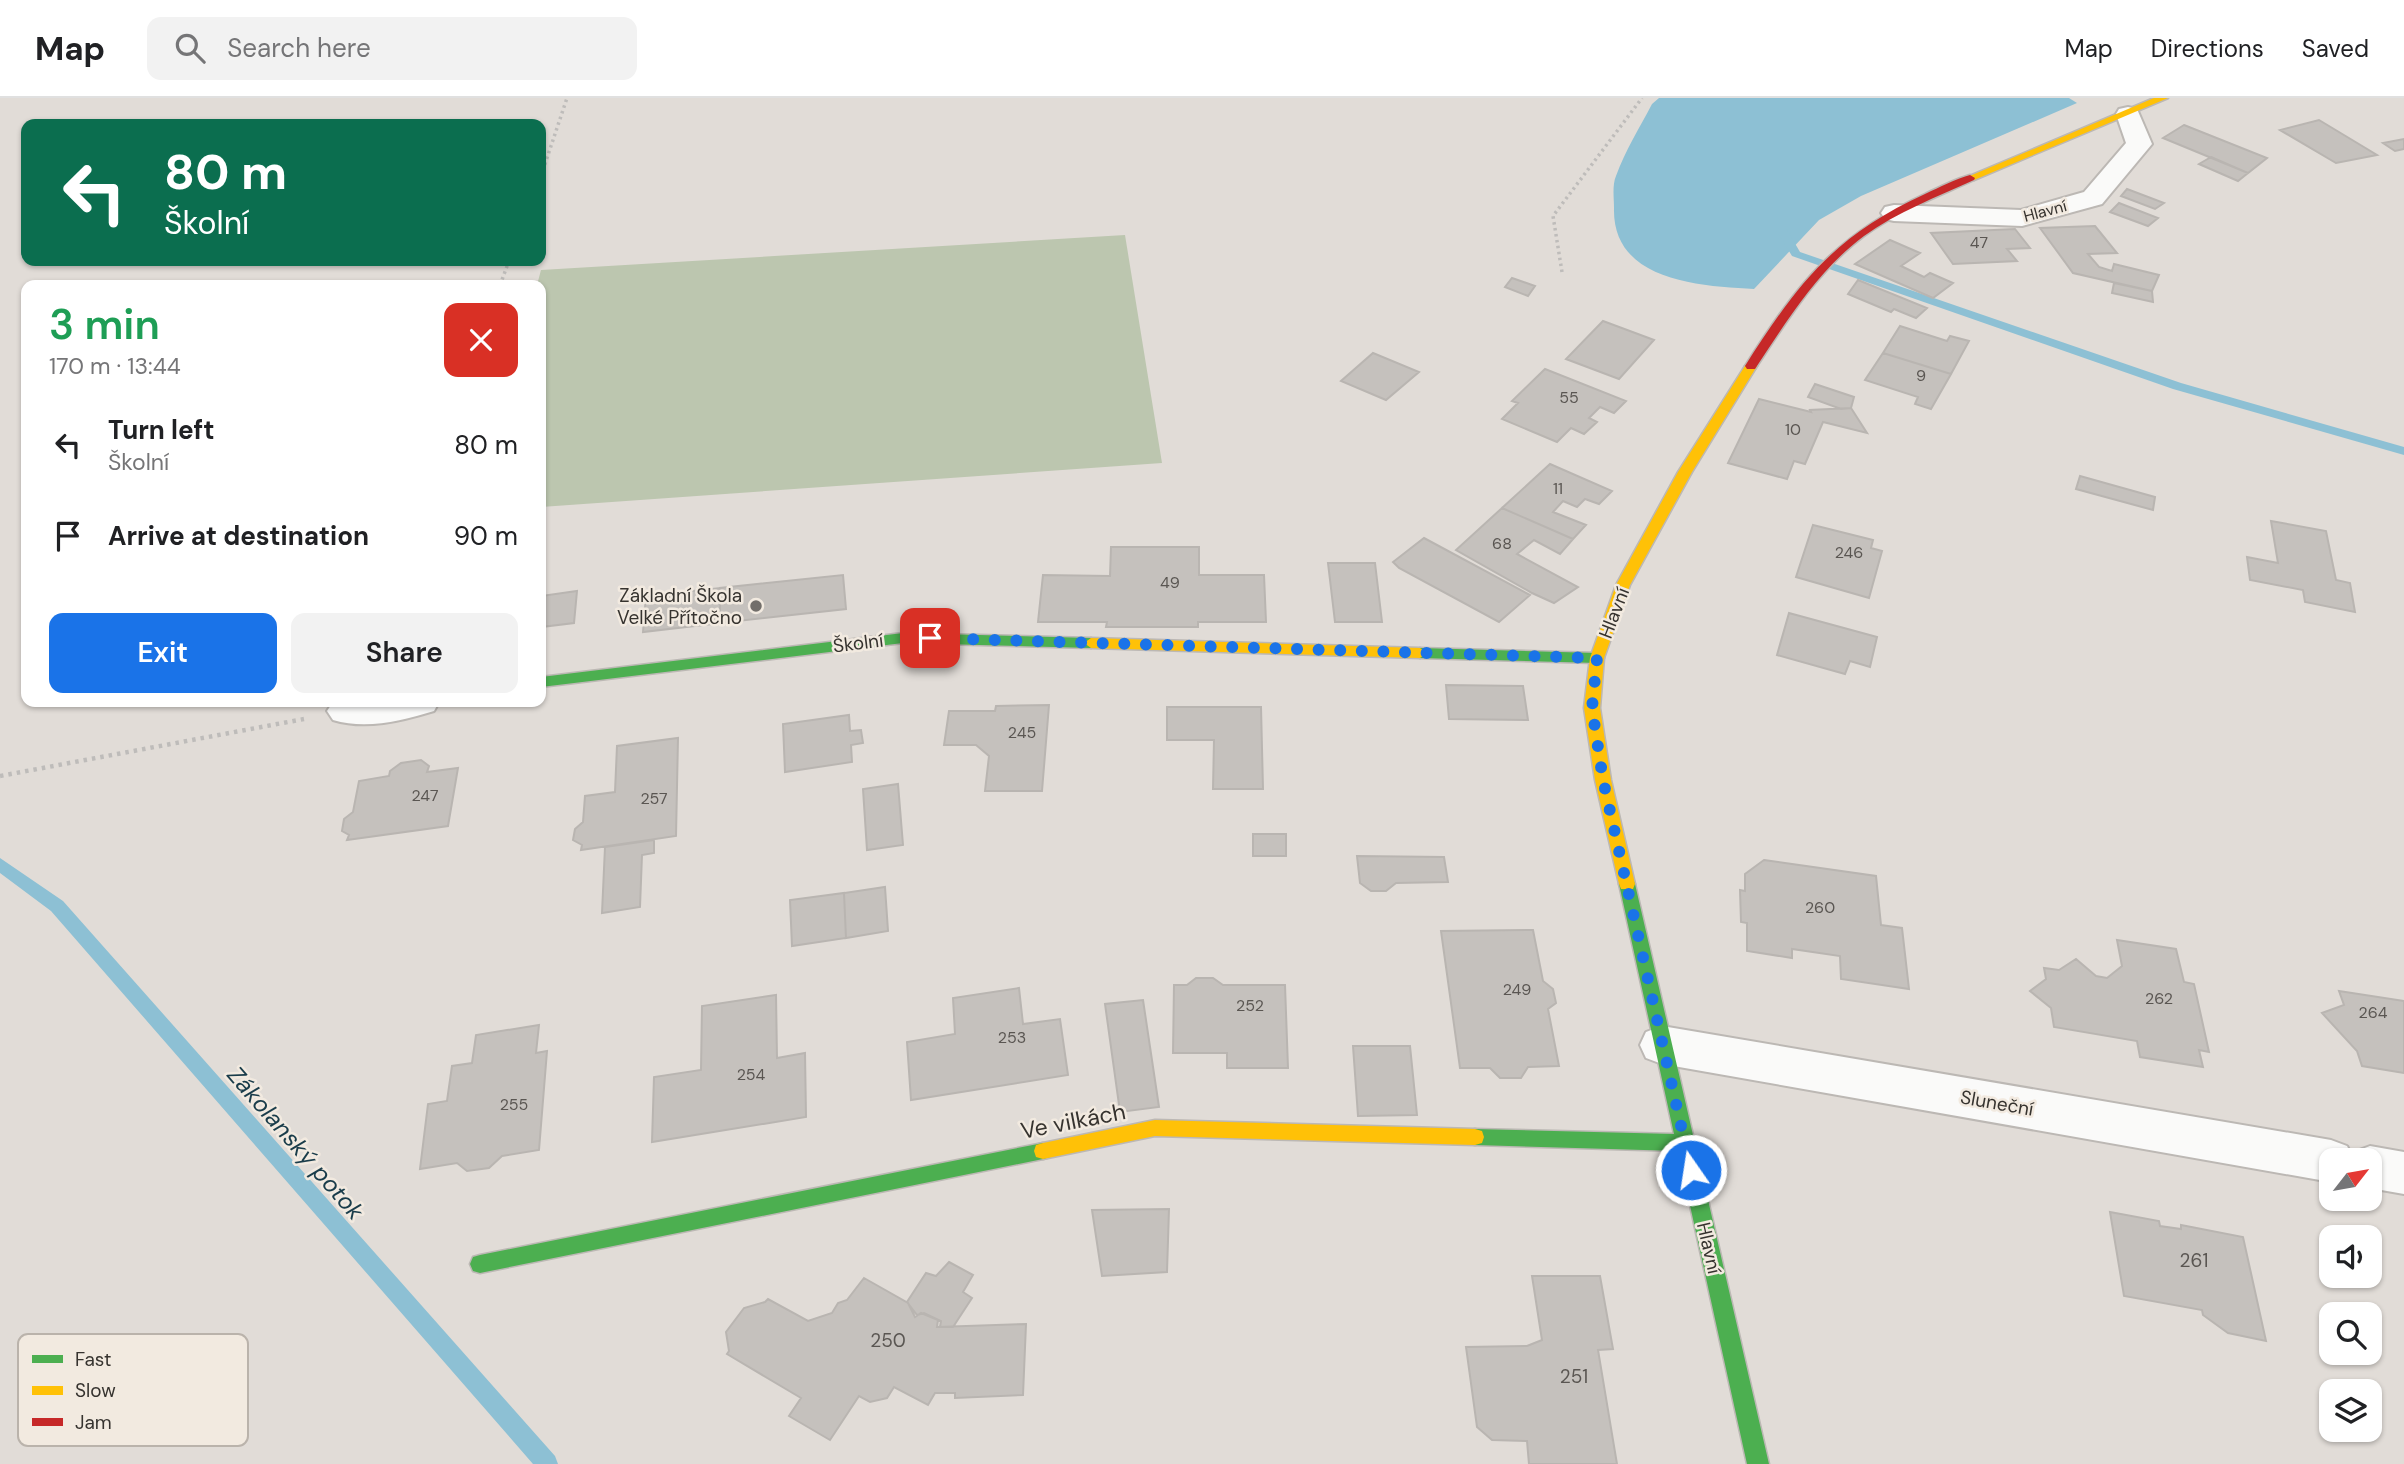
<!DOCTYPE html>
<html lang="en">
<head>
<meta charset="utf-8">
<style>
	:root { --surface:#fff; --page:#f2f2f2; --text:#202124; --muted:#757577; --line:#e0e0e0; --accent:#1a73e8 }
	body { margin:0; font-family:"DM Sans",sans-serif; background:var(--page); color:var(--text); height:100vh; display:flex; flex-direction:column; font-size:26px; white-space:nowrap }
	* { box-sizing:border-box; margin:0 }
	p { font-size:23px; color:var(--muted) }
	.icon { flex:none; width:38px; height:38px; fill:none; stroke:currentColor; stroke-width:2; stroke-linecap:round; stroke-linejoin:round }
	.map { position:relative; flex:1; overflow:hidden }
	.drawer { position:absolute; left:21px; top:182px; width:525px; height:427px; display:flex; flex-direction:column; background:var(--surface); border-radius:14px; box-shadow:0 2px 5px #0004 }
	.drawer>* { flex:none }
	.hud { position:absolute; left:21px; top:21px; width:525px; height:147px; border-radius:14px; box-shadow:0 2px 5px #0004; background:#0b6e4f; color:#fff; overflow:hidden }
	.needle { width:46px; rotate:59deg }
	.fabs { position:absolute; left:2319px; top:1050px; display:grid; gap:14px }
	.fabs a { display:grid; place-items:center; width:63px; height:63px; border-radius:14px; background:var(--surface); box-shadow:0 2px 5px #0004; font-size:35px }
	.pin { position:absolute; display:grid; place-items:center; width:60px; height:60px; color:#fff; margin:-30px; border-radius:14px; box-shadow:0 4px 10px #0006 }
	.me { position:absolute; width:77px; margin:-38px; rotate:347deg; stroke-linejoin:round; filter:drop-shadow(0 0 5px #0008) }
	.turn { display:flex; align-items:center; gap:24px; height:147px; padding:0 28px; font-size:32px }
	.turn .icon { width:91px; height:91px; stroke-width:2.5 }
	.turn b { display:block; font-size:49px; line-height:60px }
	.round { display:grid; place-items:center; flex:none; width:74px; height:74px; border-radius:14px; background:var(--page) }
	.summary { display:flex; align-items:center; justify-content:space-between; height:119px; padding:0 28px }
	h1 { font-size:42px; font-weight:600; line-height:52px; color:#1e9e55 }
	.primary-button { display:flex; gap:14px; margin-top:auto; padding:14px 28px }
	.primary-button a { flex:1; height:80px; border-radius:14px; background:var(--accent); color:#fff; font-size:28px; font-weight:600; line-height:80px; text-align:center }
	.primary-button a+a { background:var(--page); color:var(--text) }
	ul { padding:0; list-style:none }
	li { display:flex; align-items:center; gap:21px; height:91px; padding:0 28px }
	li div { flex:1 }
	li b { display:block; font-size:26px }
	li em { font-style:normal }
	header { display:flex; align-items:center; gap:42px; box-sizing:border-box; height:98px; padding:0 35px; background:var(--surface); border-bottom:2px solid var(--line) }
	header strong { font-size:33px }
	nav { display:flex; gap:38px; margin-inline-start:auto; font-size:24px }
	.search { width:490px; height:63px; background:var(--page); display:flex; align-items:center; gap:18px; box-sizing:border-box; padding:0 24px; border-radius:14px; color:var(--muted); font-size:26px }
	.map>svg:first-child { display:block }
	.green { fill:#bcc6af }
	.water { fill:#8dc0d4 }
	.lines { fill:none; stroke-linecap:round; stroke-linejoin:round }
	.stream { fill:#8dc0d4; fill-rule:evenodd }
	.building { fill:#c5c1bd; stroke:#b9b5b1; stroke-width:2 }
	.street-casing { stroke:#bcb8b4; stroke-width:4 }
	.fast-casing { stroke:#bcb8b4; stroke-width:3 }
	.slow-casing { stroke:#bcb8b4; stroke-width:3 }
	.jam-casing { stroke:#bcb8b4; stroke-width:3 }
	.path-far1 { stroke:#bebcba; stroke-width:3.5; stroke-dasharray:2.5 3.5; stroke-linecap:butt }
	.path { stroke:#bebcba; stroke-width:4.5; stroke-dasharray:3.5 5; stroke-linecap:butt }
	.street { fill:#fafaf9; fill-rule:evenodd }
	.fast { fill:#4caf50; fill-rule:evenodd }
	.slow { fill:#ffc107; fill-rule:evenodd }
	.jam { fill:#c62828; fill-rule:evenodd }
	.route { stroke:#1a73e8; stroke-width:12; stroke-dasharray:0 21.6 }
	.poi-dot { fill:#726e6a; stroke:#f2eae0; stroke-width:2.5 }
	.labels { text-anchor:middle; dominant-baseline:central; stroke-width:5; stroke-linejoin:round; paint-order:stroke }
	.far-street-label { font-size:16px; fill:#36332f; stroke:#f2eae0 }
	.number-label { font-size:16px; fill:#5a5652 }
	.poi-label { font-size:19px; fill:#36332f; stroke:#f2eae0; text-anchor:end }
	.street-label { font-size:19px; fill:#36332f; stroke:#f2eae0 }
	.near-number-label { font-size:19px; fill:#5a5652 }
	.near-street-label { font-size:23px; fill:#36332f; stroke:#f2eae0 }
	.near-water-label { font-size:24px; font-style:italic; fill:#193c4a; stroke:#f2eae0 }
	.key { fill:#f2eae0; stroke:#bab3ab; stroke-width:2 }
	.key-label { font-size:19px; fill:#36332f }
</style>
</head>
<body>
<header>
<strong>Map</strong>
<div class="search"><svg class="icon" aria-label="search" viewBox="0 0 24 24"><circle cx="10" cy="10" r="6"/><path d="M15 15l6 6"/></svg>Search here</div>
<nav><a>Map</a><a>Directions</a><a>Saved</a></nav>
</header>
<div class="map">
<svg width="2404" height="1366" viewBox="0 0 2404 1366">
	<rect width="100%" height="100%" fill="#e1dcd7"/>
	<path class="green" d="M1125 137 1162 365 541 409V187H537L541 172Z"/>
	<path class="water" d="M1659 0H2069L2077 5 1861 98 1819 122 1754 191C1699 188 1612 183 1614 110 1614 100 1612 87 1616 78 1625 53 1640 29 1652 6Z"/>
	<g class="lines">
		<path class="stream" d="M1778 130H1786L1800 154 2181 285 2404 349V357L2173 291 1792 158 1776 132Z
			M0 760 63 803 555 1358 558 1366H533L51 813 0 775Z"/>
	</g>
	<path class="building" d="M2319 22 2377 57 2336 65 2280 32Z
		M2184 27 2267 60 2248 75 2163 40Z
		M2404 41V51L2395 53 2383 45Z
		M2211 59 2248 75 2238 83 2199 66Z
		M2127 91 2164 105 2155 111 2121 98Z
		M2119 105 2158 120 2148 128 2110 114Z
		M2095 128 2117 155 2088 156 2099 169 2112 173 2114 166 2159 177 2152 193 2073 175 2040 130Z
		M2015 131 2030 150 2007 151 2017 163 1953 166 1931 135Z
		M1890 142 1920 155 1901 168 1924 179 1930 175 1953 185 1933 200 1855 166Z
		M1512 180 1535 188 1528 198 1505 189Z
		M1858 182 1927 210 1916 220 1894 211 1891 214 1848 196Z
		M2114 185 2152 193 2153 204 2112 195Z
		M1603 223 1654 242 1619 281 1566 261Z
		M1900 228 1947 243 1950 238 1969 243 1951 276 1883 255Z
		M1373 255 1419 274 1386 302 1341 283Z
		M1883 255 1951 276 1931 311 1915 306 1918 299 1865 282Z
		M1545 271 1626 303 1614 315 1600 309 1589 320 1597 324 1584 336 1571 330 1557 344 1502 321 1518 305 1512 303Z
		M1815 286 1854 299 1851 310 1841 311 1808 299Z
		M1759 301 1811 314 1810 312 1851 310 1867 335 1823 324 1805 366 1794 363 1787 381 1728 365Z
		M1550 366 1612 393 1599 406 1585 401 1577 409 1563 403 1553 414 1586 427 1573 441 1502 410Z
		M2080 378 2155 399 2153 412 2076 391Z
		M1502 410 1573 441 1560 456 1534 442 1517 456 1578 489 1554 505 1532 495 1456 452Z
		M2271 423 2326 433 2336 482 2350 485 2355 514 2305 504 2303 492 2250 482 2247 459 2278 465Z
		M1813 427 1873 442 1871 450 1882 453 1869 500 1796 479Z
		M1424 440 1530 497 1499 524 1399 470 1393 464Z
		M1111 449H1199V477H1264L1266 524H1198V529H1106L1107 524H1038L1043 477 1110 478Z
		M1328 465H1375L1382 524H1335Z
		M843 477 846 511 720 525V490Z
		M720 490V525L643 534 646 498Z
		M577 493 574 525 541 529V498Z
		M1789 515 1877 539 1870 569 1850 563 1845 576 1777 557Z
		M1446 587 1523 588 1528 622 1449 621Z
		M1049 607 1042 693H985L989 658 976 647H944L949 613H995L996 608Z
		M1167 609H1261L1263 691H1213L1214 642H1167Z
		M849 617 850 633 861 632 863 645 851 647 852 664 785 674 783 626Z
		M678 640 676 738 581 752 582 747 573 742 575 731 583 724 585 698 615 694 617 648Z
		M421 662 429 668 427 674 458 670 448 728 347 742 349 737 342 733 344 721 353 714 359 683 389 678 390 673 401 665Z
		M898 686 903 747 867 752 863 691Z
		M1253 736H1286V758H1253Z
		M654 742V755L642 757 640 809 602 815 605 749Z
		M1357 758 1444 759 1448 784 1396 785 1386 793H1371L1360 785Z
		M1764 762 1876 778 1881 827 1902 830 1909 891 1841 881 1840 858 1792 851V860L1747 853V825L1741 824 1740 792 1745 793V776Z
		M885 789 888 833 846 840 844 795Z
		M844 795 846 840 792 848 790 802Z
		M1533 832 1543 883 1553 891 1556 905 1548 911 1559 968 1528 969 1521 980H1500L1490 970H1460L1441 833Z
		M2117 842 2176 851 2184 884 2194 886 2209 954 2199 952 2203 969 2140 959 2137 943 2054 929 2051 910 2030 893 2046 881 2044 870 2059 872 2076 861 2096 878 2107 880 2122 868Z
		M1196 880H1213L1223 887H1285L1288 970H1227V955H1173L1174 887H1187Z
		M1019 890 1023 926 1060 921 1068 977 911 1002 907 944 955 936 953 900Z
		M2339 893 2404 903V975L2362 968 2357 953 2322 915 2344 907Z
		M776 897 777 960 805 955 806 1019 652 1044 654 979 701 972 702 908Z
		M1143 902 1159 1009 1120 1014 1105 906Z
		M539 927 536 955 547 953 539 1052 502 1058 489 1070 467 1073 457 1065 420 1071 428 1006 447 1003 452 968 472 965 476 937Z
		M1353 948H1410L1417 1017 1358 1018Z
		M1169 1111 1167 1174 1102 1178 1092 1112Z
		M2110 1114 2159 1123 2160 1128 2181 1131V1127L2243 1139 2266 1243 2228 1235 2203 1217 2202 1212 2124 1198Z
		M949 1164 973 1177 963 1194 972 1200 953 1229H940L941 1223 924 1215 917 1217 907 1204 926 1175 936 1178Z
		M1532 1178H1600L1613 1251 1598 1252 1617 1366H1529L1527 1343 1492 1342 1477 1329 1466 1249 1527 1248 1542 1242Z
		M864 1180 908 1205 915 1219 921 1215 938 1222 937 1229 1026 1226 1023 1297 955 1300V1295H935L928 1307 894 1289 887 1300 870 1304 859 1298 830 1342 789 1318 801 1300 727 1256 729 1253 726 1234 744 1210 765 1204 768 1201 808 1223 832 1215 838 1205 847 1202Z"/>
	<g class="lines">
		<g class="street-casing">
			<path id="street" d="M2128 9 2137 11 2152 46 2102 106 2022 128 1894 123 1885 121 1881 115 1885 109 1894 107 2021 112 2084 94 2126 45 2116 16 2119 11Z
				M333 604H439L434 613C401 623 366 632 333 622L327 613Z
				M1662 928 2331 1042 2347 1048 2352 1058 2354 1054 2370 1048 2404 1054V1096L2370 1090V1062H2331V1084L1662 966 1646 960 1640 947 1646 934Z"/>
		</g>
		<g class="fast-casing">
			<path id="fast" d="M903 535 1091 540 1098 545 1091 550 903 545 541 589V579Z
				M1420 550 1597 555 1604 560 1597 565 1420 560 1413 555Z
				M1627 779 1633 781 1635 786 1769 1366H1747L1678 1053 1475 1047 1468 1045 1466 1039 1468 1033 1475 1031 1674 1036 1619 786 1621 781Z
				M1043 1045 1050 1047 1052 1053 1050 1059 1043 1061 480 1175 473 1173 470 1166 473 1159 480 1157Z"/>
		</g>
		<g class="slow-casing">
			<path id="slow" d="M2154 0H2168L1974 82 1965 80Z
				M1751 264 1757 268 1692 374 1630 487 1604 560 1600 610 1611 682 1635 786 1633 791H1621L1619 786 1595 682 1584 610 1590 560 1616 487 1678 374 1745 268Z
				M1091 540 1420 550 1427 555 1420 560 1091 550 1084 545Z
				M1155 1022 1475 1031 1482 1033 1484 1039 1482 1045 1475 1047 1155 1038 1043 1061 1036 1059 1034 1053 1036 1047 1043 1045Z"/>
		</g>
		<g class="jam-casing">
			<path id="jam" d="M1970 77 1975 80 1974 82C1937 99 1897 114 1864 138 1817 173 1787 223 1755 271H1747L1745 268C1797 186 1835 137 1925 96 1940 89 1955 81 1970 77Z"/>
		</g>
		<path class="path-far1" d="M541 78 567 0
			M1562 174 1553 118 1642 0
			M500 187 509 163"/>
		<path class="path" d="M0 678 304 621"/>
		<use href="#street" class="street"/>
		<use href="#fast" class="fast"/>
		<use href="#slow" class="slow"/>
		<use href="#jam" class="jam"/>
	</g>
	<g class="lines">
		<path class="route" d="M930 540 1597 560 1592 610 1603 682 1691 1072"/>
	</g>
	<circle class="poi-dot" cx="756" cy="508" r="7"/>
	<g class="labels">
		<g class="far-street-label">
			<text transform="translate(2045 113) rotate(-15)">Hlavní</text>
		</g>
		<g class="number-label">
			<text x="1979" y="144">47</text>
			<text x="1921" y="277">9</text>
			<text x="1569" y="299">55</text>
			<text x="1793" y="331">10</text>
			<text x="1558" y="390">11</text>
			<text x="1502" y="445">68</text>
			<text x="1849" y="454">246</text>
			<text x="1170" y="484">49</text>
			<text x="1022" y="634">245</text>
			<text x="425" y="697">247</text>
			<text x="654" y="700">257</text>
			<text x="1820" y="809">260</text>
			<text x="1517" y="891">249</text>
			<text x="2159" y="900">262</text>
			<text x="1250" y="907">252</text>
			<text x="2373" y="914">264</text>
			<text x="1012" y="939">253</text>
			<text x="751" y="976">254</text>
			<text x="514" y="1006">255</text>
		</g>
		<g class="poi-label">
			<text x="742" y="497">Základní Škola<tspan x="742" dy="22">Velké Přítočno</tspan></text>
		</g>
		<g class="street-label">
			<text transform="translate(1614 515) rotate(-69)">Hlavní</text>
			<text transform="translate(858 545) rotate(-7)">Školní</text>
			<text transform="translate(1997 1005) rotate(10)">Sluneční</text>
			<text transform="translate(1709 1150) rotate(77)">Hlavní</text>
		</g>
		<g class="near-number-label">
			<text x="2194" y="1162">261</text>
			<text x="888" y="1242">250</text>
			<text x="1574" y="1278">251</text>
		</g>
		<g class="near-street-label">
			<text transform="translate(1073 1023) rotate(-11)">Ve vilkách</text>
		</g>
		<g class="near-water-label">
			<text transform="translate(296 1045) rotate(49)">Zákolanský potok</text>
		</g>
	</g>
	<rect x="18" y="1236" width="230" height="112" rx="10" class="key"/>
	<rect x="32" y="1257" width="31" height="8" fill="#4caf50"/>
	<rect x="32" y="1288" width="31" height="9" fill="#ffc107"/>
	<rect x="32" y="1320" width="31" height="8" fill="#c62828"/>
	<g class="key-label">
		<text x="75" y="1268">Fast</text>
		<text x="75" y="1299">Slow</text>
		<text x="75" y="1331">Jam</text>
	</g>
</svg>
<div class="fabs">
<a><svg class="needle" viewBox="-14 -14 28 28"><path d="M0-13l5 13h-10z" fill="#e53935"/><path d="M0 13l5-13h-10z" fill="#757577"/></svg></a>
<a><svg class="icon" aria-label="sound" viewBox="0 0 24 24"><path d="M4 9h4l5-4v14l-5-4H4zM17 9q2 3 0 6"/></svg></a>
<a><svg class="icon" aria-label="search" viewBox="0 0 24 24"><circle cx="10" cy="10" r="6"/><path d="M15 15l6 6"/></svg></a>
<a><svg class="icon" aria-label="layers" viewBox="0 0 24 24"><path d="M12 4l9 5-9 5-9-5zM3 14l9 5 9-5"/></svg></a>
</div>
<div class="pin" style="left:930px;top:540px;background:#d93025"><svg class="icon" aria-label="arrive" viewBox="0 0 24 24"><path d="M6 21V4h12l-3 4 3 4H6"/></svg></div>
<svg class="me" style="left:1691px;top:1072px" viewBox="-20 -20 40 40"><circle r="17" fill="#1a73e8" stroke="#fff" stroke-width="3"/><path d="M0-11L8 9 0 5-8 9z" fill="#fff"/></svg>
<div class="hud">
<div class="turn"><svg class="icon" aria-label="left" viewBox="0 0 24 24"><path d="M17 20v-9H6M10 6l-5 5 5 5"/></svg><div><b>80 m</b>Školní</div></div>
</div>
<section class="drawer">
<div class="summary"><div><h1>3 min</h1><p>170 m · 13:44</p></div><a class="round" style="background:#d93025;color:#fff"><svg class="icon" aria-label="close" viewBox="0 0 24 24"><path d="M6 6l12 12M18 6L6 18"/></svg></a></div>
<ul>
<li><svg class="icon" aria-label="left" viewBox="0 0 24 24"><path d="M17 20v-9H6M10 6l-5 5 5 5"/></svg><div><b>Turn left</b><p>Školní</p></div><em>80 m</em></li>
<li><svg class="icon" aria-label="arrive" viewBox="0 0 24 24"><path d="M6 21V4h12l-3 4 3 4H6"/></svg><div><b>Arrive at destination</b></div><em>90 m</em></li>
</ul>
<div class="primary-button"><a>Exit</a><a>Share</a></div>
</section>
</div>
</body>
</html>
